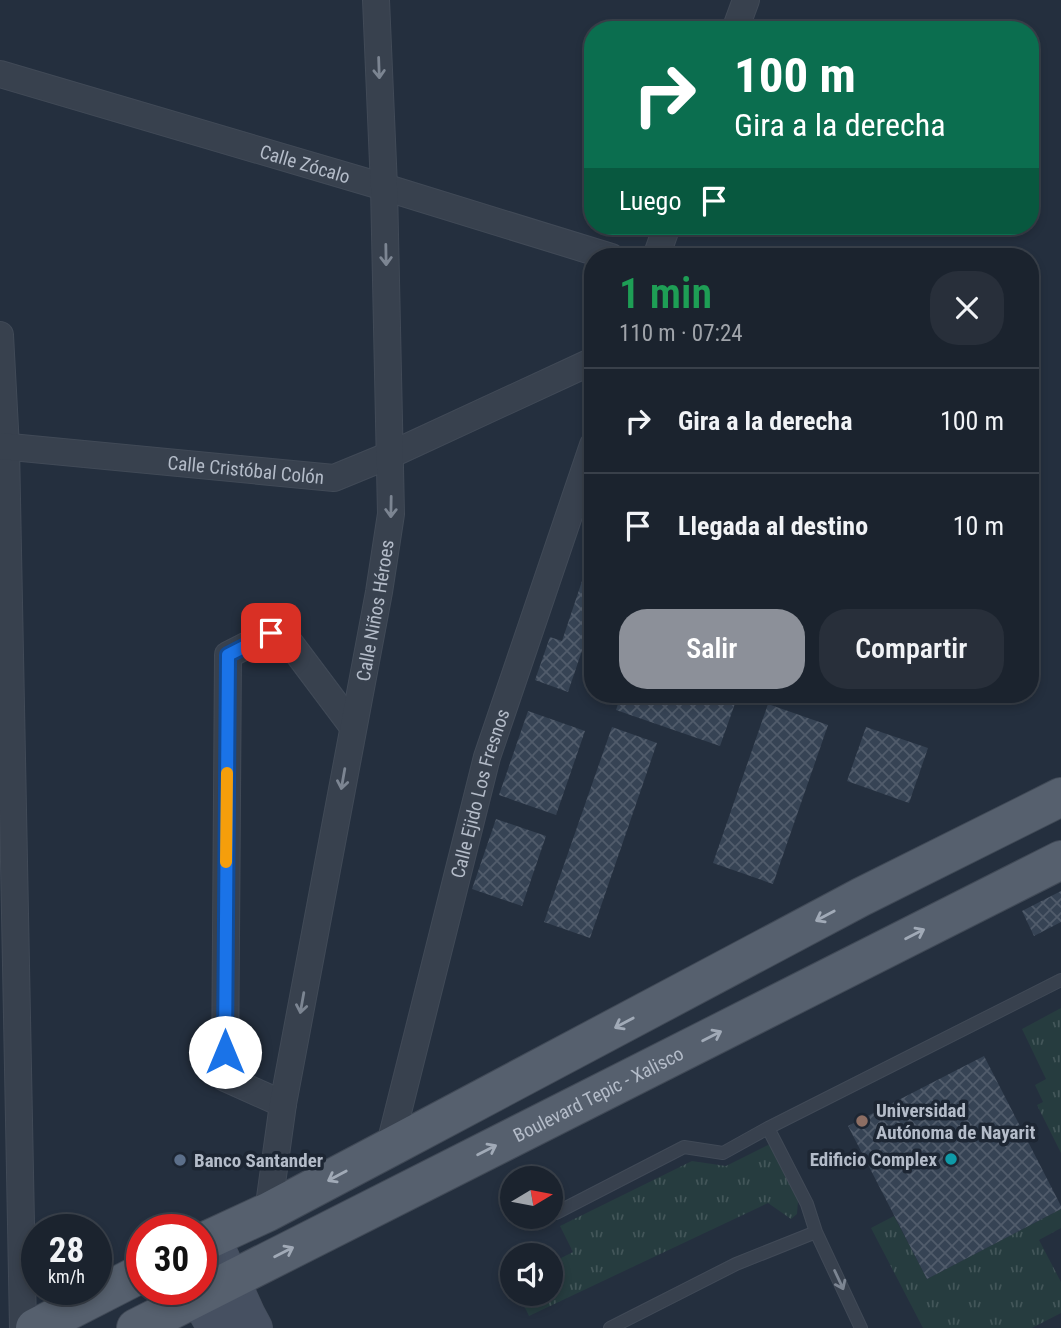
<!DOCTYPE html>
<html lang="es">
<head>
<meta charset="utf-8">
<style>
	:root { --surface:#1b232e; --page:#282f3a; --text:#f1f3f6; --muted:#a0a4aa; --line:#39404a; --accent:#8c9099 }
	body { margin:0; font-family:"Roboto Condensed",sans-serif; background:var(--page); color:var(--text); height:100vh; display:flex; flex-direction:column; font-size:26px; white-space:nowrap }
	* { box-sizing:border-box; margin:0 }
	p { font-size:23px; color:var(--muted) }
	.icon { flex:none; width:38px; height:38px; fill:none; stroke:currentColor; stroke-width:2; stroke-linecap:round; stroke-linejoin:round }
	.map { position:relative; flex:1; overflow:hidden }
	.details { position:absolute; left:584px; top:248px; width:455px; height:455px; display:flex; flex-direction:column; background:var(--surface); border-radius:28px; box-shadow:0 4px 10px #0003,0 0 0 2px var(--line) }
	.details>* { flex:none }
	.top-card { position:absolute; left:584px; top:21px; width:455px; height:214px; border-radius:28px; box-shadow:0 4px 10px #0003,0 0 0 2px var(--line); background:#0b6e4f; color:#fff; overflow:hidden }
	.needle { width:46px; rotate:80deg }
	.fabs { position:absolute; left:500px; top:1166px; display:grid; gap:14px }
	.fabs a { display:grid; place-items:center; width:63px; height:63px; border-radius:50%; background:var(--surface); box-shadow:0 4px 10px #0003,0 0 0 2px var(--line); font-size:35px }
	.speed { position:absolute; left:21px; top:1214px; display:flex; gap:14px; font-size:35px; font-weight:700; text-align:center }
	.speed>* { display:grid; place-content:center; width:91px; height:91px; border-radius:50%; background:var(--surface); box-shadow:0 4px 10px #0003,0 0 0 2px var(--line); line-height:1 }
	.speed small { font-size:18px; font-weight:400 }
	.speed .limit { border:10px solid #d22; background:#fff; color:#111 }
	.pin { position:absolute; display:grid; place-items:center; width:60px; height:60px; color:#fff; margin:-30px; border-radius:14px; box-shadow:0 4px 10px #0006 }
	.me { position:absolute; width:77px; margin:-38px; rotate:0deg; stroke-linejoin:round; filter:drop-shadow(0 0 5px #0008) }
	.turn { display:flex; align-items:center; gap:24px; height:147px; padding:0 35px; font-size:32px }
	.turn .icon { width:91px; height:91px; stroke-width:2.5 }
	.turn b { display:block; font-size:49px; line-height:60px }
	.then { display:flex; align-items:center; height:66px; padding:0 35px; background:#0003; gap:14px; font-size:26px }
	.round { display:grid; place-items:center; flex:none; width:74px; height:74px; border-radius:28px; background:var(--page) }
	.overview { display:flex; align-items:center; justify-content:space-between; height:119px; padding:0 35px }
	h1 { font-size:42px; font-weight:600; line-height:52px; color:#1e9e55 }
	.button { display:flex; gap:14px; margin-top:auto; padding:14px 35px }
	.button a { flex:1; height:80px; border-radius:28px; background:var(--accent); color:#fff; font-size:28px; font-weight:600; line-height:80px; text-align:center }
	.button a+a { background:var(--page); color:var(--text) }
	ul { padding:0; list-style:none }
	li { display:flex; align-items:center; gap:21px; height:105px; padding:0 35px; border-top:2px solid var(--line) }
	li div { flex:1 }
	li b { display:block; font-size:26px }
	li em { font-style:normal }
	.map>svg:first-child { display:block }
	.grass { fill:url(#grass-tufts) }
	.building { fill:url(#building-cross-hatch) }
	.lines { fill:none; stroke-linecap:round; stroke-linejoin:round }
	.service-casing { stroke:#414a57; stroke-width:14 }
	.minor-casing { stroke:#414a57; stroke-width:28 }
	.secondary-casing { stroke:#414a57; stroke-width:38 }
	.primary-casing { stroke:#414a57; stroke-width:40 }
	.service { stroke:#38414e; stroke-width:12 }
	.minor { stroke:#38414e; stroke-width:26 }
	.secondary { stroke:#465061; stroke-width:37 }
	.primary { stroke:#56606e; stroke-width:38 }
	.oneway { stroke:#7c8592 }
	.oneway2 { stroke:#a1aab7 }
	.route-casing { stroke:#114b97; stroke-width:18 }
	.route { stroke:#1a73e8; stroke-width:12 }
	.slow { stroke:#f59e0b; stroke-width:12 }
	.education-dot { fill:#8d6e63; stroke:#1d2633; stroke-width:2.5 }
	.culture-dot { fill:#0f9aa8; stroke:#1d2633; stroke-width:2.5 }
	.service-dot { fill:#5c6f8a; stroke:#1d2633; stroke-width:2.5 }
	.labels { text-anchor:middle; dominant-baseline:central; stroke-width:7; stroke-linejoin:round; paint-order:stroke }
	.street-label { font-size:19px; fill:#b4bcc9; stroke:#1d2633 }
	.poi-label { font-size:19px; font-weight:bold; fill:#b4bcc9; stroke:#1d2633; text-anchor:start }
</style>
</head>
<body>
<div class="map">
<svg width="1061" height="1328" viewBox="0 0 1061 1328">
	<defs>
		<pattern id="grass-tufts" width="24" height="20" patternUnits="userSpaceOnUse" patternTransform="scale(1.75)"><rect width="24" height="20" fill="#263c3f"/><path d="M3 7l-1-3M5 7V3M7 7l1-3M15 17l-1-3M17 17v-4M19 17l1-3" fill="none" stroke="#435659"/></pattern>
		<pattern id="building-cross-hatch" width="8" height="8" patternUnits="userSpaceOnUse" patternTransform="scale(1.75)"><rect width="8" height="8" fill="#364354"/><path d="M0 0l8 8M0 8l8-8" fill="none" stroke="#515c6b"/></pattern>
	</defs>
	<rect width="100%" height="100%" fill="#242f3e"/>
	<path class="grass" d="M1061 1008V1153L1037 1105 1043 1102 1035 1085 1046 1079 1022 1029Z
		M770 1144 798 1201 797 1214 791 1219 768 1203 529 1316 518 1293H551V1263L573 1252 560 1226 692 1161 726 1166Z
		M1061 1209V1228L1039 1240 1061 1282V1313L1032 1328H923L871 1228 894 1216 927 1279Z"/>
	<path class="building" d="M586 569 593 572V618L568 692 535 680 550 637 562 641Z
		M621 695H738L720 746 616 710Z
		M768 704 828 725 773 884 713 863Z
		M528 711 585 731 556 815 499 795Z
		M612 727 657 743 590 938 544 922Z
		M866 727 928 748 909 803 847 781Z
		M496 819 546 836 522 906 472 889Z
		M1061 891V922L1034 936 1022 911Z
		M984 1056 1061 1206V1209L927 1279 848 1126Z"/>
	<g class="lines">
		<g class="service-casing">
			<path id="service" d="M768 1128 807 1204 816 1232 861 1328
				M556 1213 684 1147 723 1153 768 1128 1061 980
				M610 1328 736 1264 816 1232"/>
		</g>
		<g class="minor-casing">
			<g id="minor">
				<path d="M735 30 746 0"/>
				<path id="s1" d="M0 74 384 187 611 257"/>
				<path d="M656 257 667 226"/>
				<path d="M0 335 6 447 23 1328"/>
				<path id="s2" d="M0 446 334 478 390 455 593 361"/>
				<path d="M283 1104 225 1078 228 655 271 633 284 635 353 727"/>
				<path id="s3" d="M389 1148 487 757 593 445"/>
				<path id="s4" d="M268 1212 283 1104 379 592 391 514 384 187 376 0"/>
			</g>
		</g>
		<g class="secondary-casing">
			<path id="secondary" d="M212 1238 247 1315 254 1328
				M194 1290 216 1328"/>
		</g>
		<g class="primary-casing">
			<g id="primary">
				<path d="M201 1243 268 1212 389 1148 861 897 1061 797"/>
				<path d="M35 1328 142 1273"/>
				<path id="s5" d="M136 1328 1061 860"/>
			</g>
		</g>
		<use href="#service" class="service"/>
		<use href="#minor" class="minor"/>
		<use href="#secondary" class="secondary"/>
		<use href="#primary" class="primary"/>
	</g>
	<defs><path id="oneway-shaft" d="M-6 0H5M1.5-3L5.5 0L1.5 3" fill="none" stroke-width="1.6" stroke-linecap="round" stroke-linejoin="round" transform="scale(1.75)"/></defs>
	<g class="oneway">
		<use href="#oneway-shaft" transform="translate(379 68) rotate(88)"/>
		<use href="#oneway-shaft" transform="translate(386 255) rotate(89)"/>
		<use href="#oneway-shaft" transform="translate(391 507) rotate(91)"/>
		<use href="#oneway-shaft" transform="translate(343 779) rotate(100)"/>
		<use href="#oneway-shaft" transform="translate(302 1003) rotate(100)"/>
		<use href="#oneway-shaft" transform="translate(839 1280) rotate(65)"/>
	</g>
	<g class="oneway2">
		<use href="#oneway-shaft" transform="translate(825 916) rotate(152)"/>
		<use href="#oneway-shaft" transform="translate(915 934) rotate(-27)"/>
		<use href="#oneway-shaft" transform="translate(624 1023) rotate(152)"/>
		<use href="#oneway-shaft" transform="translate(712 1036) rotate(-27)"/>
		<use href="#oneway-shaft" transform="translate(487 1150) rotate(-27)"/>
		<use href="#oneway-shaft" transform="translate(337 1176) rotate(152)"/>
		<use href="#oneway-shaft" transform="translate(284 1252) rotate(-27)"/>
	</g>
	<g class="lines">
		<g class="route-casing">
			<path id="route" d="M225 1052 228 655 271 633"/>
		</g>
		<use href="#route" class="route"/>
		<path class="slow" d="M226 862 227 773"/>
	</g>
	<circle class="education-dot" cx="862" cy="1121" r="7"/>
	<circle class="culture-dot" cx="951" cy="1159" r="7"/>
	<circle class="service-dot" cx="180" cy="1160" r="7"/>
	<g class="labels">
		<g class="street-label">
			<text stroke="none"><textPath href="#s1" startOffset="318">Calle Zócalo</textPath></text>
			<text stroke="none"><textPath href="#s2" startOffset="247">Calle Cristóbal Colón</textPath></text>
			<text stroke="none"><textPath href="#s4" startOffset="611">Calle Niños Héroes</textPath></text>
			<text stroke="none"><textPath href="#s3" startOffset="366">Calle Ejido Los Fresnos</textPath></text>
			<text stroke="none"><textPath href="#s5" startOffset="518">Boulevard Tepic - Xalisco</textPath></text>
		</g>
		<g class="poi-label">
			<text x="876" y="1110">Universidad<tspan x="876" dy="22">Autónoma de Nayarit</tspan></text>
			<text x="937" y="1159" text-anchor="end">Edificio Complex</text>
			<text x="194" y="1160">Banco Santander</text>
		</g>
	</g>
</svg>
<div class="fabs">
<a><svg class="needle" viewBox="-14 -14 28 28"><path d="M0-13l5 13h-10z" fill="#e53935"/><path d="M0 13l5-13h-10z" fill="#a0a4aa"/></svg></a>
<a><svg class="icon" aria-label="sound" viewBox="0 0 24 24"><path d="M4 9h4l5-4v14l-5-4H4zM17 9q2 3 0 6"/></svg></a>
</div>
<div class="speed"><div>28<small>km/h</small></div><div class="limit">30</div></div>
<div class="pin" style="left:271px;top:633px;background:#d93025"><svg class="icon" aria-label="arrive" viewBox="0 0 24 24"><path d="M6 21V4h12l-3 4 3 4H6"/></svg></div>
<svg class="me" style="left:225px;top:1052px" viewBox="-20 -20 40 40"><circle r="19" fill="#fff"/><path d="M0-13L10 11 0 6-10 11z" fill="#1a73e8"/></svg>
<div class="top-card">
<div class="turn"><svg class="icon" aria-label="right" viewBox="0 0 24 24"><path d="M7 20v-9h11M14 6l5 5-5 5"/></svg><div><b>100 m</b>Gira a la derecha</div></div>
<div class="then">Luego<svg class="icon" aria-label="arrive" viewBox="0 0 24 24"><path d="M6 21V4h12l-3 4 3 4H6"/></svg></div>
</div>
<section class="details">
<div class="overview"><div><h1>1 min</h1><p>110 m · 07:24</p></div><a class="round"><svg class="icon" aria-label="close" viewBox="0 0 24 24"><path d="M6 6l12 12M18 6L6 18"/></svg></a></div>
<ul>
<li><svg class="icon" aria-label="right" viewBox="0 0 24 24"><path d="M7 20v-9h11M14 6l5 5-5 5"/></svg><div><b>Gira a la derecha</b></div><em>100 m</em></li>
<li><svg class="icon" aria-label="arrive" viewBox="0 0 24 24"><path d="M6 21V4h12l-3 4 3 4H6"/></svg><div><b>Llegada al destino</b></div><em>10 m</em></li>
</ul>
<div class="button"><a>Salir</a><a>Compartir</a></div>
</section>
</div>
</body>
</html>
